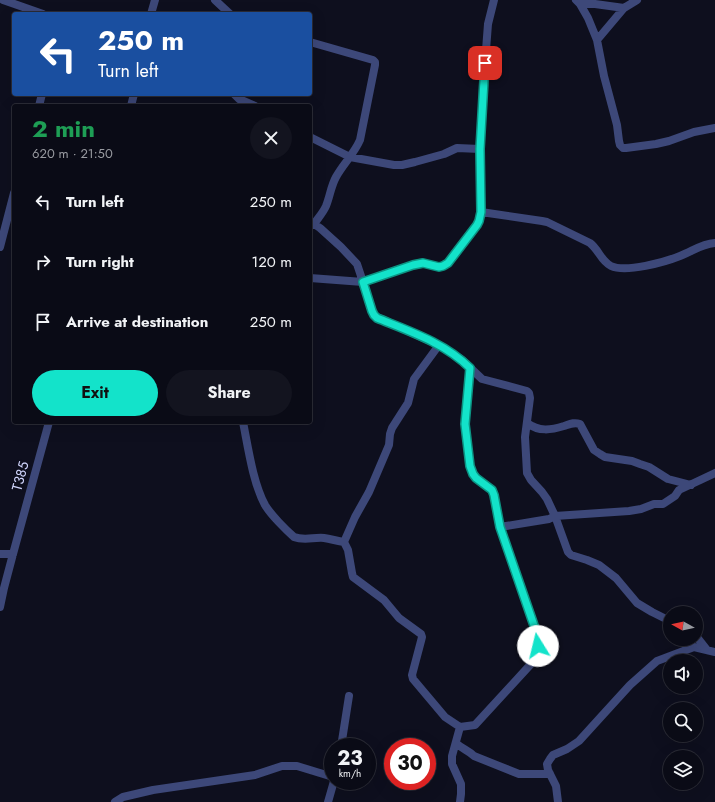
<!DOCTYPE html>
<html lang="en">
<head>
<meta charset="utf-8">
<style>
	:root { --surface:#0a0b16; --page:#13141f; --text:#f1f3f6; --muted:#999ba1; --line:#2a2b35; --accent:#13e3ca }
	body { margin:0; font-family:Jost,sans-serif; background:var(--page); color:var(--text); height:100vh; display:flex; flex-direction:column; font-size:15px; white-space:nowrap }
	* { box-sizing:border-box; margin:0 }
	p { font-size:13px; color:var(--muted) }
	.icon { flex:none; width:22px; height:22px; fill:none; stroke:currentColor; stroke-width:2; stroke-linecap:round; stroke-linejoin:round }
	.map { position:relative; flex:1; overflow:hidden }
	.details { position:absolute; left:12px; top:104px; width:300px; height:320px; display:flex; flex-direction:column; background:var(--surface); border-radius:4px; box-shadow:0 4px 16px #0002,0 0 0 1px var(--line) }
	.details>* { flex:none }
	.top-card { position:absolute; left:12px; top:12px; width:300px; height:84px; border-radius:4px; box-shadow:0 4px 16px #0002,0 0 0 1px var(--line); background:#1a4fa0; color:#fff; overflow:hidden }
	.needle { width:26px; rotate:278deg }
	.buttons { position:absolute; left:663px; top:606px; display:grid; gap:8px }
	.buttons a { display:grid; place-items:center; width:40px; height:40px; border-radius:50%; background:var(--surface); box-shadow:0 4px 16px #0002,0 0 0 1px var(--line); font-size:20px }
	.speed { position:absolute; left:324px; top:738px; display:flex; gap:8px; font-size:20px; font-weight:700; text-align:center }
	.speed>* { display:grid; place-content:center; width:52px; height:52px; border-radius:50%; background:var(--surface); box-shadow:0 4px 16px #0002,0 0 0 1px var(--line); line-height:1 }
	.speed small { font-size:10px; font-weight:400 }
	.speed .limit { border:6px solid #d22; background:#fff; color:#111 }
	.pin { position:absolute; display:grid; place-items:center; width:34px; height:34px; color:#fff; margin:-17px; border-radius:8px; box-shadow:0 2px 6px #0006 }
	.me { position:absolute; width:44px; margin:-22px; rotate:351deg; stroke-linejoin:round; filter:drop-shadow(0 0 3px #0008) }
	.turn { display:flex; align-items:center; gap:14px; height:84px; padding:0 20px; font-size:18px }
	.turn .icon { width:52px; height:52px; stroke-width:2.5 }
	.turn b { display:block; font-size:28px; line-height:34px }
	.round { display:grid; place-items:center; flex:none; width:42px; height:42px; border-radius:21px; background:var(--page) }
	.overview { display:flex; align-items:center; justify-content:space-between; height:68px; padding:0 20px }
	h1 { font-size:24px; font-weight:700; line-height:30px; color:#1e9e55 }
	.cta { display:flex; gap:8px; margin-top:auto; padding:8px 20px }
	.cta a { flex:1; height:46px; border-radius:24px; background:var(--accent); color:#111; font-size:16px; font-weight:700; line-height:46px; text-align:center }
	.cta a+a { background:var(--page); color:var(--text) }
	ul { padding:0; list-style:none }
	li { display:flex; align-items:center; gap:12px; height:60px; padding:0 20px }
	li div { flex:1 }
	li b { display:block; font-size:15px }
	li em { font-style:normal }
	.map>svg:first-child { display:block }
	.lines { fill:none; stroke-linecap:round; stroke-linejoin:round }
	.minor { stroke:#3d4879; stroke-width:8 }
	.route-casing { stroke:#0c9483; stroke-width:10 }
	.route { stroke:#13e3ca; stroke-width:7 }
	.labels { text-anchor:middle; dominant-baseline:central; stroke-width:4; stroke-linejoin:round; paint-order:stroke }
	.street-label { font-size:14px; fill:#cfd4fb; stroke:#0e0f1e }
</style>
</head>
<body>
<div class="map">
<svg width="715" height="802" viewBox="0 0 715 802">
	<rect width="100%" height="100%" fill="#0e0f1e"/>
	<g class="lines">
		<path class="minor" d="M3 0 43 14
			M215 0 230 14
			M576 0 580 4H595L624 8
			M580 4 588 18 597 40 604 76 617 125 619 141 620 145 623 148H626L656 144 669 141 694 132 715 128
			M151 14 155 0
			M597 40 624 8 637 0
			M310 42 373 60 375 62V65L360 140C354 154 343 164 336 177 331 186 330 196 326 206 323 213 318 218 314 224
			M234 94 239 99 255 106
			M39 106 42 94
			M131 106 134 94
			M310 137 350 157 394 165H402L415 162 444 154 457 148 480 149
			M481 212 542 221 547 222 590 243C599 250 601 261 611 266 626 273 665 262 680 256 693 251 701 244 715 243
			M310 226 314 224 320 228 341 247 357 264 363 282 413 265 423 263 439 267 443 266 448 263 477 225 480 217V149L484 76 488 24 494 0
			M0 247 14 193
			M310 278 363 282 372 311 374 315 377 317 439 345 461 359 482 379 527 391 529 393 530 398 525 437 527 473 531 480 542 492 547 499 555 516 568 552 571 555 587 560 599 565 616 578 637 603 652 612 670 621
			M243 422C248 447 253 483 265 505 271 515 286 530 294 537 304 541 314 537 324 538 331 539 337 541 344 542L348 550 352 573 353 577 384 600 399 618 421 634 422 637 421 641 412 675 413 679 445 717 460 727 475 725 531 664C536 654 537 648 538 637L500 527 494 495 492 490 476 478 473 474 470 466 465 424 470 368
			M527 423C539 432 551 430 564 426 570 424 574 422 580 424L594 450 600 454 605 457 632 461 640 464 649 467 668 479 691 485
			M500 527 549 519 555 516 629 511 641 509 654 504H663L675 496 679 490 715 473
			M344 542 355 517 369 492 389 445 390 434 392 428 408 403 414 379 439 345
			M0 554H13
			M0 607 4 588 13 554 49 422
			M696 636 707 650
			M456 743C462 749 468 750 474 756L519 774H550
			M341 747 349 696
			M115 802 123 797 153 790 255 775 282 766H297L333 777
			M328 802 334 781
			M460 802 461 794V784L452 764V756L460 727
			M558 802 556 786 548 770 547 764 550 759 553 755 567 749 579 741 599 719 630 685 657 661 694 647 715 652"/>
	</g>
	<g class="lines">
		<g class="route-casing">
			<path id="route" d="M485 63 480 149 481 212 479 221 477 225 448 263 443 266 439 267 423 263 413 265 363 282 372 311 374 315 377 318C409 331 445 343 470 368L465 424 470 466 473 474 476 478 492 490 494 495 500 527 538 637V646"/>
		</g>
		<use href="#route" class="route"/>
	</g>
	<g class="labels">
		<g class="street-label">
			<text transform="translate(20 476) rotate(-75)">T385</text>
		</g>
	</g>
</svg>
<div class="buttons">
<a><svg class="needle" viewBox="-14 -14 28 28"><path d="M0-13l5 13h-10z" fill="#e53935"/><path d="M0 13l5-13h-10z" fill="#999ba1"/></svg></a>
<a><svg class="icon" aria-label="sound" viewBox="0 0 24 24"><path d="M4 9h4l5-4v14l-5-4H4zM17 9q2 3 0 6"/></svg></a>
<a><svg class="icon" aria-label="search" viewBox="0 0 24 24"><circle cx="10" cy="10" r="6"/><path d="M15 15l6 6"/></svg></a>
<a><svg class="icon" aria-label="layers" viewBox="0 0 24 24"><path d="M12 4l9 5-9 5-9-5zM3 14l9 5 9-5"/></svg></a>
</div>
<div class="speed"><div>23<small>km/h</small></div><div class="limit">30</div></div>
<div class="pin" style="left:485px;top:63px;background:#d93025"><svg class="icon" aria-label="arrive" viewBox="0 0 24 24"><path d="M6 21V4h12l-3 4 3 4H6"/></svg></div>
<svg class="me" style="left:538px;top:646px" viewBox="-20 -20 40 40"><circle r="19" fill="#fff"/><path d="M0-13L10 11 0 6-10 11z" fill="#13e3ca"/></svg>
<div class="top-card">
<div class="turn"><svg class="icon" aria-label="left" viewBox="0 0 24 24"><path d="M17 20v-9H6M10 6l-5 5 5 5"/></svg><div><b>250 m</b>Turn left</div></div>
</div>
<section class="details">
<div class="overview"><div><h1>2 min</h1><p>620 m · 21:50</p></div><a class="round"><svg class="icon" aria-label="close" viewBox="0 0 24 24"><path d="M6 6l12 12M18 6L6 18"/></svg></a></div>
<ul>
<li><svg class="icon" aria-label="left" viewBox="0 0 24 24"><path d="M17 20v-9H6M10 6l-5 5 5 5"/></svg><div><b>Turn left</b></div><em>250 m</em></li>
<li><svg class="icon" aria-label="right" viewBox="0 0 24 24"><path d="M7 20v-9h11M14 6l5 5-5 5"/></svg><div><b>Turn right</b></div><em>120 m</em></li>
<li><svg class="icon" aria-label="arrive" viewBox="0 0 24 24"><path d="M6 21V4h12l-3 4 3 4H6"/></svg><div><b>Arrive at destination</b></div><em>250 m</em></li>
</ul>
<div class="cta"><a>Exit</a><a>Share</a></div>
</section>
</div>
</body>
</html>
